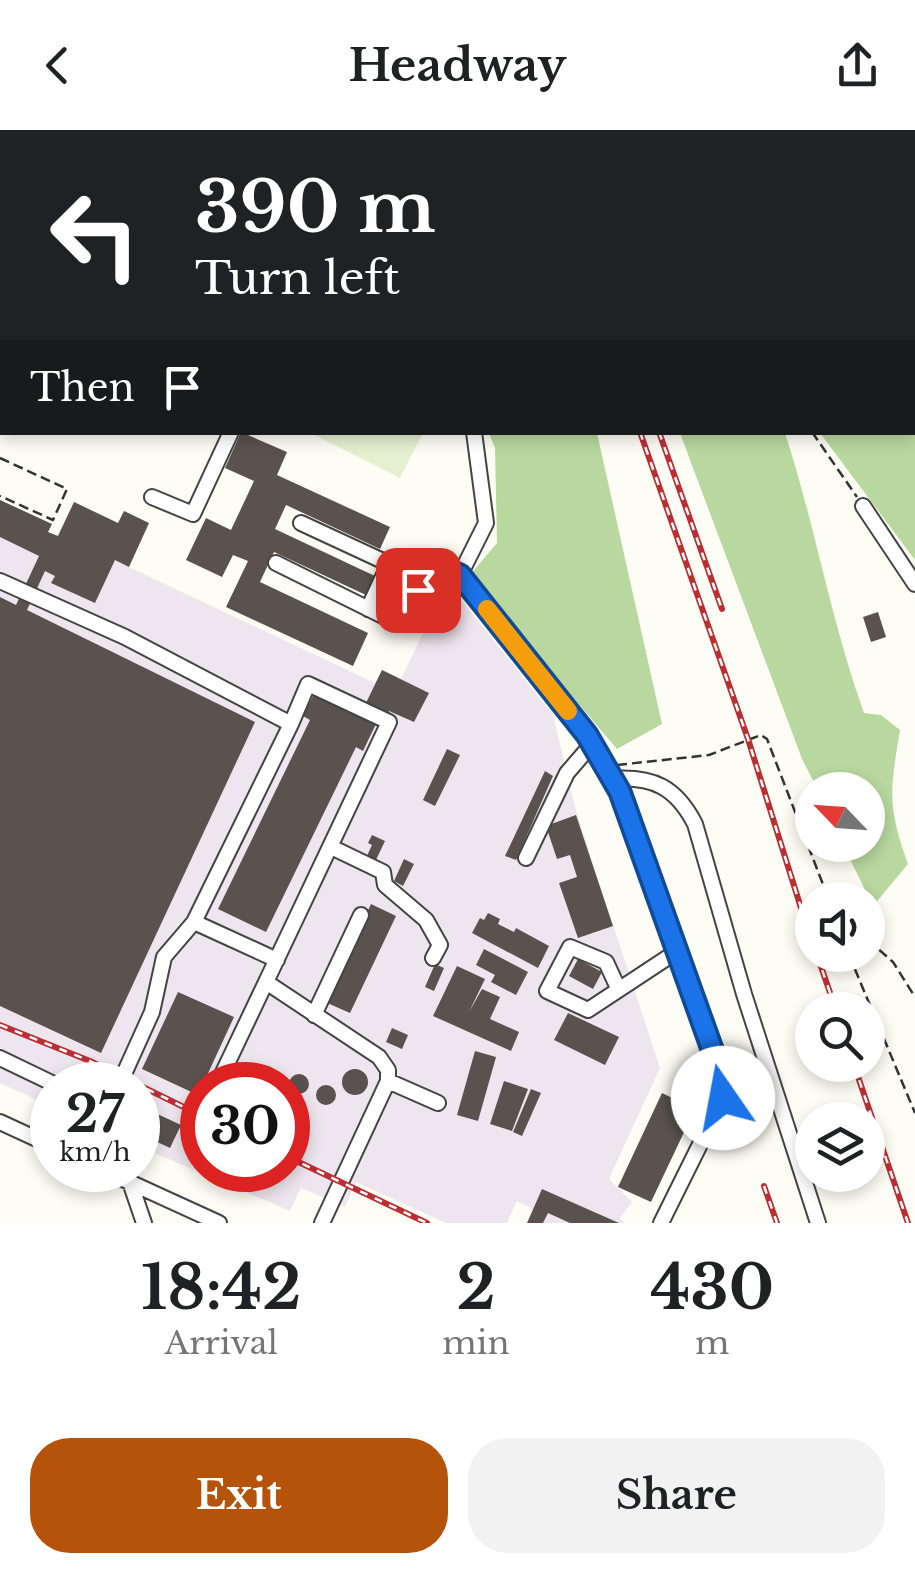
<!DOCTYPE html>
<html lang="en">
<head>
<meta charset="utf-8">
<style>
	:root { --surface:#fff; --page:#f2f2f2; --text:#202124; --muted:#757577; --accent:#b45309 }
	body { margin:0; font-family:"Libre Baskerville",serif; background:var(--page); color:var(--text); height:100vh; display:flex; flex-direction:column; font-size:38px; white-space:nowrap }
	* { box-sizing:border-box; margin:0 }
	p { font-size:32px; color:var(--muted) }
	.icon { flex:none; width:55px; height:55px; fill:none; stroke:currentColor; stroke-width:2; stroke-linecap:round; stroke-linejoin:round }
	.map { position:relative; height:1093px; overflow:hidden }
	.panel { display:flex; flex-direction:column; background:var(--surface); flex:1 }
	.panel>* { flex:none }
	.banner { position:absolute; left:0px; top:0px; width:915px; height:305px; box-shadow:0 5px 15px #0003; background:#202124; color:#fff; overflow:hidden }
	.needle { width:65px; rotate:295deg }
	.tools { position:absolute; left:795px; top:642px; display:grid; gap:20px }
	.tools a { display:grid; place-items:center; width:90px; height:90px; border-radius:50%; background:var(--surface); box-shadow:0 5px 15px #0003; font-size:50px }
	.speed { position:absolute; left:30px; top:932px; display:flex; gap:20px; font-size:50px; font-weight:700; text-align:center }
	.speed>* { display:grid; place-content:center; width:130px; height:130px; border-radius:50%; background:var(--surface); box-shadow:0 5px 15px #0003; line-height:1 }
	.speed small { font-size:25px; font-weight:400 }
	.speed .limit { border:15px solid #d22; background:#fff; color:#111 }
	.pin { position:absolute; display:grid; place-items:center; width:85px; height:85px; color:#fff; margin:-42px; border-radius:20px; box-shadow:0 5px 15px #0006 }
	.me { position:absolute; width:110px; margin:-55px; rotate:348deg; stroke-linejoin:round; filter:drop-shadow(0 0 8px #0008) }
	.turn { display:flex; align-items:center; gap:35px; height:210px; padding:0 30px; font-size:45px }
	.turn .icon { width:130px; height:130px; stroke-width:2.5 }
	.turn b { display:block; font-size:70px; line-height:85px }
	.then { display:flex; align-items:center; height:95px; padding:0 30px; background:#0003; gap:20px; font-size:38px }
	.eta { display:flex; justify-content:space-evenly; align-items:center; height:170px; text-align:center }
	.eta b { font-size:60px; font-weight:800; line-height:70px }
	.button { display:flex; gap:20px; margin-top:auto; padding:20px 30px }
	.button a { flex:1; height:115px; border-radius:40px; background:var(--accent); color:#fff; font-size:40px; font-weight:800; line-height:115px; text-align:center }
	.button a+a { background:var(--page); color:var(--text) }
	header { display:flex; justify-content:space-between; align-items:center; height:130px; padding:0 30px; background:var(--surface); font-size:45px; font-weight:800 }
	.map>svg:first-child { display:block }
	.industrial { fill:#eee6ee; fill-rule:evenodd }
	.forest { fill:#b8d89f }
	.pitch { fill:#e5f0d1 }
	.building { fill:#59524e }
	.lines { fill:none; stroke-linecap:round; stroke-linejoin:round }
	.minor-casing { stroke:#444; stroke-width:18 }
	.path { stroke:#333; stroke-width:2.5; stroke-dasharray:10 5; stroke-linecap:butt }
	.minor { stroke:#fff; stroke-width:14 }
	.rail-casing { stroke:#bb2f34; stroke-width:6 }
	.rail { stroke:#fff; stroke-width:2.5; stroke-dasharray:8; stroke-linecap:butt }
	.route-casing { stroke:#114b97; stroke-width:25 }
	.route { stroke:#1a73e8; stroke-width:18 }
	.slow { stroke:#f59e0b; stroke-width:18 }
</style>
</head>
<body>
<header><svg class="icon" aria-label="back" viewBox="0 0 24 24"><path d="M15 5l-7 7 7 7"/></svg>Headway<svg class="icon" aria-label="share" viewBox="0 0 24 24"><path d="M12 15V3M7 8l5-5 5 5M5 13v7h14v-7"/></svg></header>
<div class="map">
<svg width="915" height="1093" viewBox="0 0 915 1093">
	<rect width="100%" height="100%" fill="#fefdf5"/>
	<path class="industrial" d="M0 370 52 394 49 402 57 406 74 372 118 393 124 381 149 393 129 437 375 553 382 540 401 549 447 452 553 585 576 681 660 938 609 1049 632 1072 620 1088 624 1093H527L533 1079 517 1071 507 1093H446L356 1052 345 1077 301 1058 290 1081 138 1016V955H52V977L0 953ZM202 955H288V1040H202Z"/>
	<path class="forest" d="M0 0H518V2H2L0 204Z
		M913 82 915 84V430L820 303 912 302Z
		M489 303H597L662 594 617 619 469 446 497 413 495 318Z
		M680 303H785C815 395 831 491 864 583L881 585 900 600C890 661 887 675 908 734L873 776 845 719 848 715H868V660H818L802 629Z"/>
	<path class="pitch" d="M311 303H423L400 348Z"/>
	<path class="building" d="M241 302 287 322 277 345 390 397 380 419 286 375 275 399 377 447 368 466 274 422 260 452 368 503 353 536 226 477 248 431 233 425 222 447 186 430 206 388 231 400 254 351 225 338Z
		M0 370 52 394 48 402 58 406 74 372 118 393 124 381 149 393 129 437 115 430 95 473 51 453 55 446 45 441 27 480 255 592 101 923 0 876V467L16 475 39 426 0 407Z
		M878 482 886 507 871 512 863 487Z
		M382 540 429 563 414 592 389 581 386 587 364 577Z
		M315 562 377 592 363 621 356 617 266 802 218 779 310 590 303 586Z
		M447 619 460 625 435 676 423 670Z
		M545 641 553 646 516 730 505 726Z
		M576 685 613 796 578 808 559 753 577 747 570 725 557 729 546 696Z
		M372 705 385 711 375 732 366 728 372 715 368 713Z
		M404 729 414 734 403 756 394 751Z
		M371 774 396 786 350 883 325 872Z
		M488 783 500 789 498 794 514 802 516 798 549 816 538 838 472 803 480 788 484 790Z
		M484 819 528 842 516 865 491 852 495 845 476 835Z
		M578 829 602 842 593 859 569 846Z
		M435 834 444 838 434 861 425 857Z
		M457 836 485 849 469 882 482 859 500 867 490 889 519 902 511 921 433 886Z
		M178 862 234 887 198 965 142 939Z
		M568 883 619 907 605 935 554 910Z
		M392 898 408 905 402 919 386 912Z
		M475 921 496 927 478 991 457 985Z
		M342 952a13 13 0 1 1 26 0a13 13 0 1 1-26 0Z
		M289 954a10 10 0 1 1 20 0a10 10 0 1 1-20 0Z
		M504 951 528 959 512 1001 490 994Z
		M316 965a10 10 0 1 1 20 0a10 10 0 1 1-20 0Z
		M531 959 541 963 522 1006 513 1002Z
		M662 963 695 979 651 1072 618 1057Z
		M138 975 181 995 170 1018 138 1003Z
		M542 1059 619 1093H570L548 1083 543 1093H527Z"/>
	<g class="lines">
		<g class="minor-casing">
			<path id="minor" d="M0 220H2
				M474 302 486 393 460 445 587 605 620 663 722 947 723 968 661 1093
				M152 367 193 384 231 302
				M863 376 915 454
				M301 393 385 432 388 436 368 479
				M276 433 387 488 401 485 436 434 460 445
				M0 451 125 507 291 594 308 554 389 592 266 852 379 927 388 940V951L322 1093
				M612 649C653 646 676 657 695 694L744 864 818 1093
				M331 717 383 742 385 755 426 790 440 815 433 828
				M526 728 567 643 592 614
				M277 830 194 792 291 594
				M618 858 606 832 570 817 547 861 588 880 679 820
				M314 885 361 785
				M0 928 56 955
				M388 951 438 973
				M119 955 152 882 164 827 194 792
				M217 955 266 852
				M0 992 52 1016
				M103 1040 219 1093
				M130 1052 144 1093"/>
		</g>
		<path class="path" d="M714 2 715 0
			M0 44 2 45
			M812 302 857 367
			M0 328 67 359 53 390 0 366
			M617 635 709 625 761 605 767 609 829 770
			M868 810 893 832 915 867
			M849 825 915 983"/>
		<use href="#minor" class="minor"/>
		<g class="rail-casing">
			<path id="rail" d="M538 0 539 2
				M633 2V0
				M640 302 748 609 812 813
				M659 302 722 479
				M817 825 836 880
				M0 895 90 931 202 986
				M854 935 908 1093
				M288 1027 427 1093
				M764 1056 777 1093"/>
		</g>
		<use href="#rail" class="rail"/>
	</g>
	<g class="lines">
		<g class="route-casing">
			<path id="route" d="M418 460 436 434 460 445 587 605 620 662 722 947 723 968"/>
		</g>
		<use href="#route" class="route"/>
		<path class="slow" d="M487 479 568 581"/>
	</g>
</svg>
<div class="tools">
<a><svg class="needle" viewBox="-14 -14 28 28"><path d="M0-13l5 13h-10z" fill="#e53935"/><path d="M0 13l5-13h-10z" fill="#757577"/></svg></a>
<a><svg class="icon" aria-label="sound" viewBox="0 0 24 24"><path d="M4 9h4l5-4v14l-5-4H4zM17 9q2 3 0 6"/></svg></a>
<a><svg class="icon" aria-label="search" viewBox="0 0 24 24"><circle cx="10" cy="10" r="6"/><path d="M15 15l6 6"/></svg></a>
<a><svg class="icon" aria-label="layers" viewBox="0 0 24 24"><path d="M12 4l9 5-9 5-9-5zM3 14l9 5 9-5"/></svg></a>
</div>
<div class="speed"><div>27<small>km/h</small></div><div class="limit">30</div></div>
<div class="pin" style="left:418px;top:460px;background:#d93025"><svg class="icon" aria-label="arrive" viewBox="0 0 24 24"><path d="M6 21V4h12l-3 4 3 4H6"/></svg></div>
<svg class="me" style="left:723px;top:968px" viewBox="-20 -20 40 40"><circle r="19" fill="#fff"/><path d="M0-13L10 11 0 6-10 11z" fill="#1a73e8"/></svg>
<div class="banner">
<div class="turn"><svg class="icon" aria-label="left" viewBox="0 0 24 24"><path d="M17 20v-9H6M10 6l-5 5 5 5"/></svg><div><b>390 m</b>Turn left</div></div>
<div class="then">Then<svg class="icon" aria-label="arrive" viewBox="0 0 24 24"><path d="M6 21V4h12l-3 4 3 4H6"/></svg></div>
</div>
</div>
<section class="panel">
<div class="eta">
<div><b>18:42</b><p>Arrival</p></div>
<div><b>2</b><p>min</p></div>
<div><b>430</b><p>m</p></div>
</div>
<div class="button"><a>Exit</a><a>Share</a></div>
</section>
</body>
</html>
